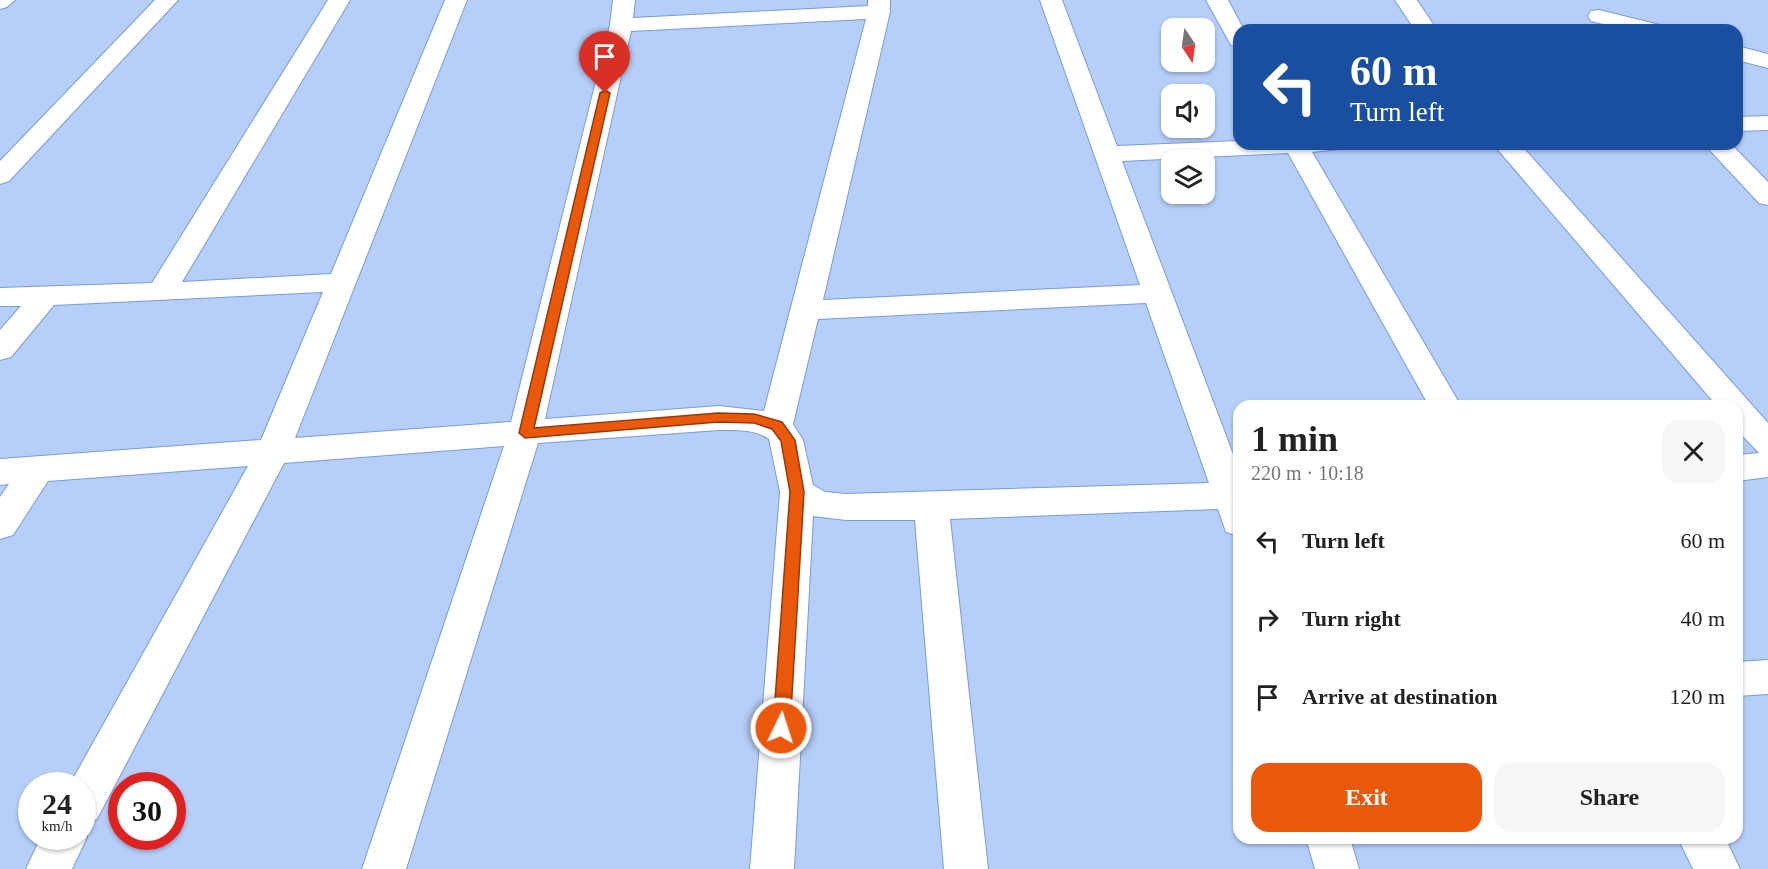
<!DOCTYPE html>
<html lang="en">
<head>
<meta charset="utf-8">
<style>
	:root { --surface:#fff; --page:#f6f6f6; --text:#222; --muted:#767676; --accent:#ea580c }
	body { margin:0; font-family:"Times New Roman",serif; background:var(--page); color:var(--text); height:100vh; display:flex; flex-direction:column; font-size:22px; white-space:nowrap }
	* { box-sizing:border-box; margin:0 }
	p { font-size:20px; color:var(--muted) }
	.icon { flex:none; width:33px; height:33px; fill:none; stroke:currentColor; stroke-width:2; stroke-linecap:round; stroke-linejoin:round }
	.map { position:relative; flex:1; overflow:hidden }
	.details { position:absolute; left:1233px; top:400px; width:510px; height:444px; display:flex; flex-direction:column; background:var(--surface); border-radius:18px; box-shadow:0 2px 4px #0004 }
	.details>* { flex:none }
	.banner { position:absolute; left:1233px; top:24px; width:510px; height:126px; border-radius:18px; box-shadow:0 2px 4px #0004; background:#1a4fa0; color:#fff; overflow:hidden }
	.needle { width:39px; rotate:167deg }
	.fabs { position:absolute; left:1161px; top:18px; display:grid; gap:12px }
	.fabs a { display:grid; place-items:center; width:54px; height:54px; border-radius:12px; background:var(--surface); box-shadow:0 2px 4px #0004; font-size:30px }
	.speed { position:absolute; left:18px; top:772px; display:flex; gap:12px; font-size:30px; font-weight:700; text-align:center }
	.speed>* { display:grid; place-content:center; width:78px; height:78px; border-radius:50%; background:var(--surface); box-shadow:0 2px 4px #0004; line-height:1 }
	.speed small { font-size:15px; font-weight:400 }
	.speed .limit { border:9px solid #d22; background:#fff; color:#111 }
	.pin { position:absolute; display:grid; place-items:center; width:51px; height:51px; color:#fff; margin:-62px -26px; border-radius:50% 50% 50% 0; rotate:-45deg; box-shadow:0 0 6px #0007 }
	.pin .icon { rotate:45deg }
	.me { position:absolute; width:66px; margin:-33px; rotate:4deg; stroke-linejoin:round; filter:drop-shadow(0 0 4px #0008) }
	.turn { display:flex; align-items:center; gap:21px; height:126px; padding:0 18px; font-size:27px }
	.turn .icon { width:78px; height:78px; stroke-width:2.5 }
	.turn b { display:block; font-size:42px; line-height:51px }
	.round { display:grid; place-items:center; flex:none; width:63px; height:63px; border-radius:18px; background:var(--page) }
	.headline { display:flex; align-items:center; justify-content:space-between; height:102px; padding:0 18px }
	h1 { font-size:36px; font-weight:700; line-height:45px }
	.action { display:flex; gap:12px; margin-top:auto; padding:12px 18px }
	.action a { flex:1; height:69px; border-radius:18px; background:var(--accent); color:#fff; font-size:24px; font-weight:700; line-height:69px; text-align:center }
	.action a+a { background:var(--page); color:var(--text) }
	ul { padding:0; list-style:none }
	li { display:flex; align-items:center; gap:18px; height:78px; padding:0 18px }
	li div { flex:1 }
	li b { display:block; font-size:22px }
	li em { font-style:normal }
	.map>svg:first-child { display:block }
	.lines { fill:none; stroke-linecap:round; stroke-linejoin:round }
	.minor-casing { stroke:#779cde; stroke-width:2 }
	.minor { fill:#fff; fill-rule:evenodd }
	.route { fill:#ea580c; stroke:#983908; stroke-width:1.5 }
</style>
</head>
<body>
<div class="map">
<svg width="1768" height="869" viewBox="0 0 1768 869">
	<rect width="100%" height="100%" fill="#b6cef8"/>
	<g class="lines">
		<g class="minor-casing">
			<path id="minor" d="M0 0H15L7 7 0 9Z
				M155 0H178L9 181 0 184V161Z
				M328 0H350L182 282 331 274 445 0H467L295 438 511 422 610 25 613 0H635L633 18 868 6V0H890V12L823 300 1140 285 1040 0H1062L1117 146 1239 141V144H1342L1338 149 1312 152 1461 406H1429L1288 153 1122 161 1239 470V536L1226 532 1218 509 950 519 988 869H944L915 520H846L813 516 794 869H750L780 492 769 439C755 429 736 430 719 430L538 443 406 869H362L504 446 284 463 97 819 82 825V786H69L248 466 48 481 13 535 0 539V497L9 484 0 485V459L261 440 323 292 54 305 11 357 0 360V330L21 306H0V288L152 283ZM866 19 764 411 719 406 545 419 631 31ZM1146 303 1209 483 846 494 825 492 813 485 803 440 793 424 818 319Z
				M1206 0H1228L1244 30H1239V47L1231 45Z
				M1395 0H1417L1437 30H1415Z
				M1599 10 1660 25 1663 30H1627L1591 21 1588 16 1591 11Z
				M1737 46 1768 54V68L1737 60Z
				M1768 116V130L1737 131V117Z
				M1493 144H1520L1768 423V477L1737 481V455L1759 453 1737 430V406H1717Z
				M1704 144H1731L1768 182V205L1759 203Z
				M1768 660V694L1737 696V662Z
				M82 826 87 837 72 869H26L41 837H82Z
				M1306 838H1350L1359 869H1315Z
				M1678 838H1725L1740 869H1693Z"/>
		</g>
		<use href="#minor" class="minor"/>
	</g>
	<path class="route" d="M605 90 610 93 534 428 718 413 754 414 782 422 795 440 804 492 790 728 787 733 781 735 775 733 773 728 790 492 781 441 772 429 754 423 718 422 525 438 519 433 600 93Z"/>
</svg>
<div class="fabs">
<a><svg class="needle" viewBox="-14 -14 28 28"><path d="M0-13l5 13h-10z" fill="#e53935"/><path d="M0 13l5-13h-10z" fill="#767676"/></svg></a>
<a><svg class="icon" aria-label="sound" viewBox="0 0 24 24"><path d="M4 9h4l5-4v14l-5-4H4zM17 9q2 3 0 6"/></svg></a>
<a><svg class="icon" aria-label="layers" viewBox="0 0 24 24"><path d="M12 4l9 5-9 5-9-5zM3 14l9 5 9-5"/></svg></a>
</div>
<div class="speed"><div>24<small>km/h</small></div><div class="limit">30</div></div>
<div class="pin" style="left:605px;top:93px;background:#d93025"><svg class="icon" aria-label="arrive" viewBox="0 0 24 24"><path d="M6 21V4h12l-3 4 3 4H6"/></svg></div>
<svg class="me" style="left:781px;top:728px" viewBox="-20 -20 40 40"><circle r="17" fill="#ea580c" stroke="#fff" stroke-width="3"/><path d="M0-11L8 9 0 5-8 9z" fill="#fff"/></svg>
<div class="banner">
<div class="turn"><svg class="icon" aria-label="left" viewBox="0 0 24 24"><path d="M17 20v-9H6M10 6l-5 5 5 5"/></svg><div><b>60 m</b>Turn left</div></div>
</div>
<section class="details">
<div class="headline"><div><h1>1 min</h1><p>220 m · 10:18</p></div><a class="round"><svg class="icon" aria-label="close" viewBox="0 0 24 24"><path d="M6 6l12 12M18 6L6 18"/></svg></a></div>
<ul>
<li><svg class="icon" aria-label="left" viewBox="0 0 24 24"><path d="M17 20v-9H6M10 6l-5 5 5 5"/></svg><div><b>Turn left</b></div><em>60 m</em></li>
<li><svg class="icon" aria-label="right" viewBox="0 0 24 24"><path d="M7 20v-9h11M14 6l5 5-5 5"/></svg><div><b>Turn right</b></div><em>40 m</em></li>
<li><svg class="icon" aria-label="arrive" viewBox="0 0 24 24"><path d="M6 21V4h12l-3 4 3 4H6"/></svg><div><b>Arrive at destination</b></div><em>120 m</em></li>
</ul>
<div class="action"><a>Exit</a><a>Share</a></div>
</section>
</div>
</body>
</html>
